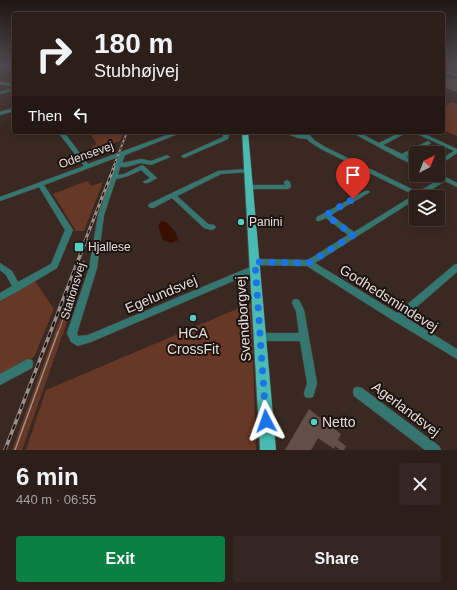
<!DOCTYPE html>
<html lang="en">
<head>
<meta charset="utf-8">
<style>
	:root { --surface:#2c1f1a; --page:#342723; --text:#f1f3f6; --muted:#a6a2a2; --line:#483d39; --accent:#0b8043 }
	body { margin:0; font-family:Helvetica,sans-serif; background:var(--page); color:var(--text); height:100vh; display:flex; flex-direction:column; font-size:15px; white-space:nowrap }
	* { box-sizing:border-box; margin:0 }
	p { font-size:13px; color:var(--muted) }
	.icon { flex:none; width:22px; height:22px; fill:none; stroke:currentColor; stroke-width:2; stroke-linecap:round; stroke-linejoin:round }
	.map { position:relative; height:450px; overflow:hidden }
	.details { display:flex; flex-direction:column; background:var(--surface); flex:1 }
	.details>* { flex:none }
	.top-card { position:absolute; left:12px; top:12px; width:433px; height:122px; border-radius:4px; box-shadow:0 2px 10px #0003,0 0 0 1px var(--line); background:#2c1f1a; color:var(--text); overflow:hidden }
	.needle { width:26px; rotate:42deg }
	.buttons { position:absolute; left:409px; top:146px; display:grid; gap:8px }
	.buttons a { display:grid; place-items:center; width:36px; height:36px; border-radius:4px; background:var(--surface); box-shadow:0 2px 10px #0003,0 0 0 1px var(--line); font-size:20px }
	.pin { position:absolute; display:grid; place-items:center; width:34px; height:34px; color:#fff; margin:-41px -17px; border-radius:50% 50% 50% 0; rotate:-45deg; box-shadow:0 0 4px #0007 }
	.pin .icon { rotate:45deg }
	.me { position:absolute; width:44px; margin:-22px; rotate:356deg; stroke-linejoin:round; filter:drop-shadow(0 0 3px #0008) }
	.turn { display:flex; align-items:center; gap:14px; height:84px; padding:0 16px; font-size:18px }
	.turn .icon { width:52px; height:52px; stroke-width:2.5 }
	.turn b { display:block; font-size:28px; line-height:34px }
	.then { display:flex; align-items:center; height:38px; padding:0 16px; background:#0003; gap:8px; font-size:15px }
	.round { display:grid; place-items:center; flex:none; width:42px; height:42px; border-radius:4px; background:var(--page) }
	.headline { display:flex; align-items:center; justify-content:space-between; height:68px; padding:0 16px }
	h1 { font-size:24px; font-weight:800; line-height:30px }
	.primary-button { display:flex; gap:8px; margin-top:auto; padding:8px 16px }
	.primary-button a { flex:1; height:46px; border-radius:4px; background:var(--accent); color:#fff; font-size:16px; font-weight:800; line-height:46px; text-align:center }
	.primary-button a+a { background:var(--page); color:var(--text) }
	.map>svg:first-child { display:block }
	.green { fill:#673825 }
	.water { fill:#390f00 }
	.building { fill:#624f47 }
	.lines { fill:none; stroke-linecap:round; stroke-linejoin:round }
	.minor-casing { stroke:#56463f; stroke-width:1 }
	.major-casing { stroke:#56463f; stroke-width:1 }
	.minor { fill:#347771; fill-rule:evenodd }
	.major { fill:#49bbb2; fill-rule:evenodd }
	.tram-far1 { stroke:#9d8f8a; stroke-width:1 }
	.tram { stroke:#9d8f8a; stroke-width:1.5 }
	.rail-far2-casing { stroke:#9d8f8a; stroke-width:2 }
	.rail-far1-casing { stroke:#9d8f8a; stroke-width:3 }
	.rail-casing { stroke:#9d8f8a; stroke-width:3.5 }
	.rail-far2 { stroke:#1b1310; stroke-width:1; stroke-dasharray:2.5; stroke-linecap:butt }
	.rail-far1 { stroke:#1b1310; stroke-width:1.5; stroke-dasharray:4; stroke-linecap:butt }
	.rail { stroke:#1b1310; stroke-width:2; stroke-dasharray:5.5; stroke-linecap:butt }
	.route { stroke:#1a73e8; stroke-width:7; stroke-dasharray:0 12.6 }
	.poi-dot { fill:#55cec4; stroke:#1b1310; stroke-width:1.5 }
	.labels { text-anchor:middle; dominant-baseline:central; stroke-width:4; stroke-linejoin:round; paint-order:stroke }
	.street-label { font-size:12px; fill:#e8dcd8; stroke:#1b1310 }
	.poi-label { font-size:12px; fill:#e8dcd8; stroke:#1b1310; text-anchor:start }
	.near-street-label { font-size:14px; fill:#e8dcd8; stroke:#1b1310 }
	.near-poi-label { font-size:14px; fill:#e8dcd8; stroke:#1b1310 }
</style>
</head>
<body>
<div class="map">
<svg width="457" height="450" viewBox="0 0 457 450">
	<rect width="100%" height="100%" fill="#3a2922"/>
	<path class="green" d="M450 102 457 104V136L443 130V109Z
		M89 132H124L120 141 95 150 91 147 97 144Z
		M87 181 91 186 103 182 84 231H76L53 194Z
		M35 281 54 309 34 357 0 377V302Z
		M66 302H74L22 450H12Z
		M251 303 256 450H26L46 390Z"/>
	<path class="water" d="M161 221 166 222 174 230 179 240 171 243 163 240 158 226Z"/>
	<path class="building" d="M445 77 457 79V92L443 87V78Z
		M309 409 341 434 338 440 346 446 344 450H340L335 446 334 449 318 438 311 450H285Z"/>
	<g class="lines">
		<g class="minor-casing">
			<path id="minor" d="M0 65H3L0 67Z
				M443 71 457 74V76L443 73Z
				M0 82 14 84V86L0 84Z
				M14 88V90L0 94V92Z
				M14 108V111L0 115V112Z
				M58 132H64L88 164 175 132H183L125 155 122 163 141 159 151 161 167 155 170 157 151 165 141 163 126 167H120L118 175 124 174 142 165 144 166 157 178 148 183H144L143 182 150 178 141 170 128 176 116 179 104 215 97 268 77 333 78 336 88 335 255 265 252 264 251 262 252 260 255 259 307 260 311 258 348 235 326 218 319 221H317L316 219 317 217 365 191H369L370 192 331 215 354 232 414 195 321 149 310 142 307 139 298 138 282 132C290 132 297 135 304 135L301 132H307L314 140 325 147 418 192 440 179 434 175H438V173L457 183V187L445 181 420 197H416V199L315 263 397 313 454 265 457 264V272L405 317 457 349V359L394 321 307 266 257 265 260 268 259 270 91 342 78 346 71 342 67 333 89 268 98 215 118 157 44 185 73 230 57 268 20 290 0 301V293L12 286 6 275 0 270V263L12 271 18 282 51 264 65 230 39 187 0 201V197L84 166Z
				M223 132H229L228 139 186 157 184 158 181 156 223 137Z
				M351 132H358L379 143 401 132H408L383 145 402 154 428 141 431 143 406 157 416 162V166L399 158Z
				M413 132H420L457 149V153L438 166V161L454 151Z
				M248 169 251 171 250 172 221 174 177 196 208 224 214 225 216 227 214 229 212 230 204 228 172 198 153 208H151L148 206 149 204 218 171Z
				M287 180 290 182 291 187 288 189H249L246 187 249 185H285L284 182Z
				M296 299 299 300 304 310 317 383 313 397 309 398 305 397 304 393 307 383 300 341H260L257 340 255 337 257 334 260 333H299L296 311 292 303 293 300Z
				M28 359 32 360 33 364 32 368 0 385V374Z
				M358 387 362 388 439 446 441 450H425L354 396 353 392 354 388Z"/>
		</g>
		<g class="major-casing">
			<path id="major" d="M242 132H248L276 450H260Z"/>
		</g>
		<use href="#minor" class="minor"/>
		<use href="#major" class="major"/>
		<path class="tram-far1" d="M58 333 84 261"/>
		<path class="tram" d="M15 450 58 332"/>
		<g class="rail-far2-casing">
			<path id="rail-far2" d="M113 168 127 132"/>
		</g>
		<g class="rail-far1-casing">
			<path id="rail-far1" d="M85 241 114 167"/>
		</g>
		<g class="rail-casing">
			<path id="rail" d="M5 450 86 240"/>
		</g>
		<use href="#rail-far2" class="rail-far2"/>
		<use href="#rail-far1" class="rail-far1"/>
		<use href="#rail" class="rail"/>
	</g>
	<linearGradient id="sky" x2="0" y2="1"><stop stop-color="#201713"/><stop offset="0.51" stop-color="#4f494f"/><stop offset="1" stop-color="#4f494f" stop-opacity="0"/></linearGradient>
	<rect width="457" height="128" fill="url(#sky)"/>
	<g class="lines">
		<path class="route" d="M266 421 255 262 308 263 314 260 353 235 326 215 353 199"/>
	</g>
	<g class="poi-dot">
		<circle cx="241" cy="222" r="4"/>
		<rect x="74" y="242" width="10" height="10" rx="2"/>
		<circle cx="193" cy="318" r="4"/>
		<circle cx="314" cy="422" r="4"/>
	</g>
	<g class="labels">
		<g class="street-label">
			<text transform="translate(86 155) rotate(-20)">Odensevej</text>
			<text transform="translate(73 291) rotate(-73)">Stationsvej</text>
		</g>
		<g class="poi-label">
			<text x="249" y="222">Panini</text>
			<text x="88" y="247">Hjallese</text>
		</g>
		<g class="near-street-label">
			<text transform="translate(161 294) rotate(-23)">Egelundsvej</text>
			<text transform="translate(389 298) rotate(32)">Godhedsmindevej</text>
			<text transform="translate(243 319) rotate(-94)">Svendborgvej</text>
			<text transform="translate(406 409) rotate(37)">Agerlandsvej</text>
		</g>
		<g class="near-poi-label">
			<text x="193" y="333">HCA<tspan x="193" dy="16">CrossFit</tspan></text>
			<text x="322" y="422" text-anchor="start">Netto</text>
		</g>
	</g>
</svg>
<div class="buttons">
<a><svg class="needle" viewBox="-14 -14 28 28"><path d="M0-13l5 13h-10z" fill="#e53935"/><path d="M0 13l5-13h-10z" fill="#a6a2a2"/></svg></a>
<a><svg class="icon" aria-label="layers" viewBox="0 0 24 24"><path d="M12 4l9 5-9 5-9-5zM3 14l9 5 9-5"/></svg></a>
</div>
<div class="pin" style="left:353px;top:199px;background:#d93025"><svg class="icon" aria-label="arrive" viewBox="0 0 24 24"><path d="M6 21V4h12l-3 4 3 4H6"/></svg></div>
<svg class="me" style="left:266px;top:421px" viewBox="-20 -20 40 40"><path d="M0-17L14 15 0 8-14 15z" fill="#1a73e8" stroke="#fff" stroke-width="4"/></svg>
<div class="top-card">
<div class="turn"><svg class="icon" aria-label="right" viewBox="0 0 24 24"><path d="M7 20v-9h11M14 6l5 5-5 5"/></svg><div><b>180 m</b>Stubhøjvej</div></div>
<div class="then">Then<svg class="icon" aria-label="left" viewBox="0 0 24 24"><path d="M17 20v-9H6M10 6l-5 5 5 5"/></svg></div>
</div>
</div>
<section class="details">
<div class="headline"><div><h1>6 min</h1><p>440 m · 06:55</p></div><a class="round"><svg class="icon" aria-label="close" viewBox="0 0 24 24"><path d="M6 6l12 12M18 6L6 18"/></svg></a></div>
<div class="primary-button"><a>Exit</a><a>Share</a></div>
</section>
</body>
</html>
